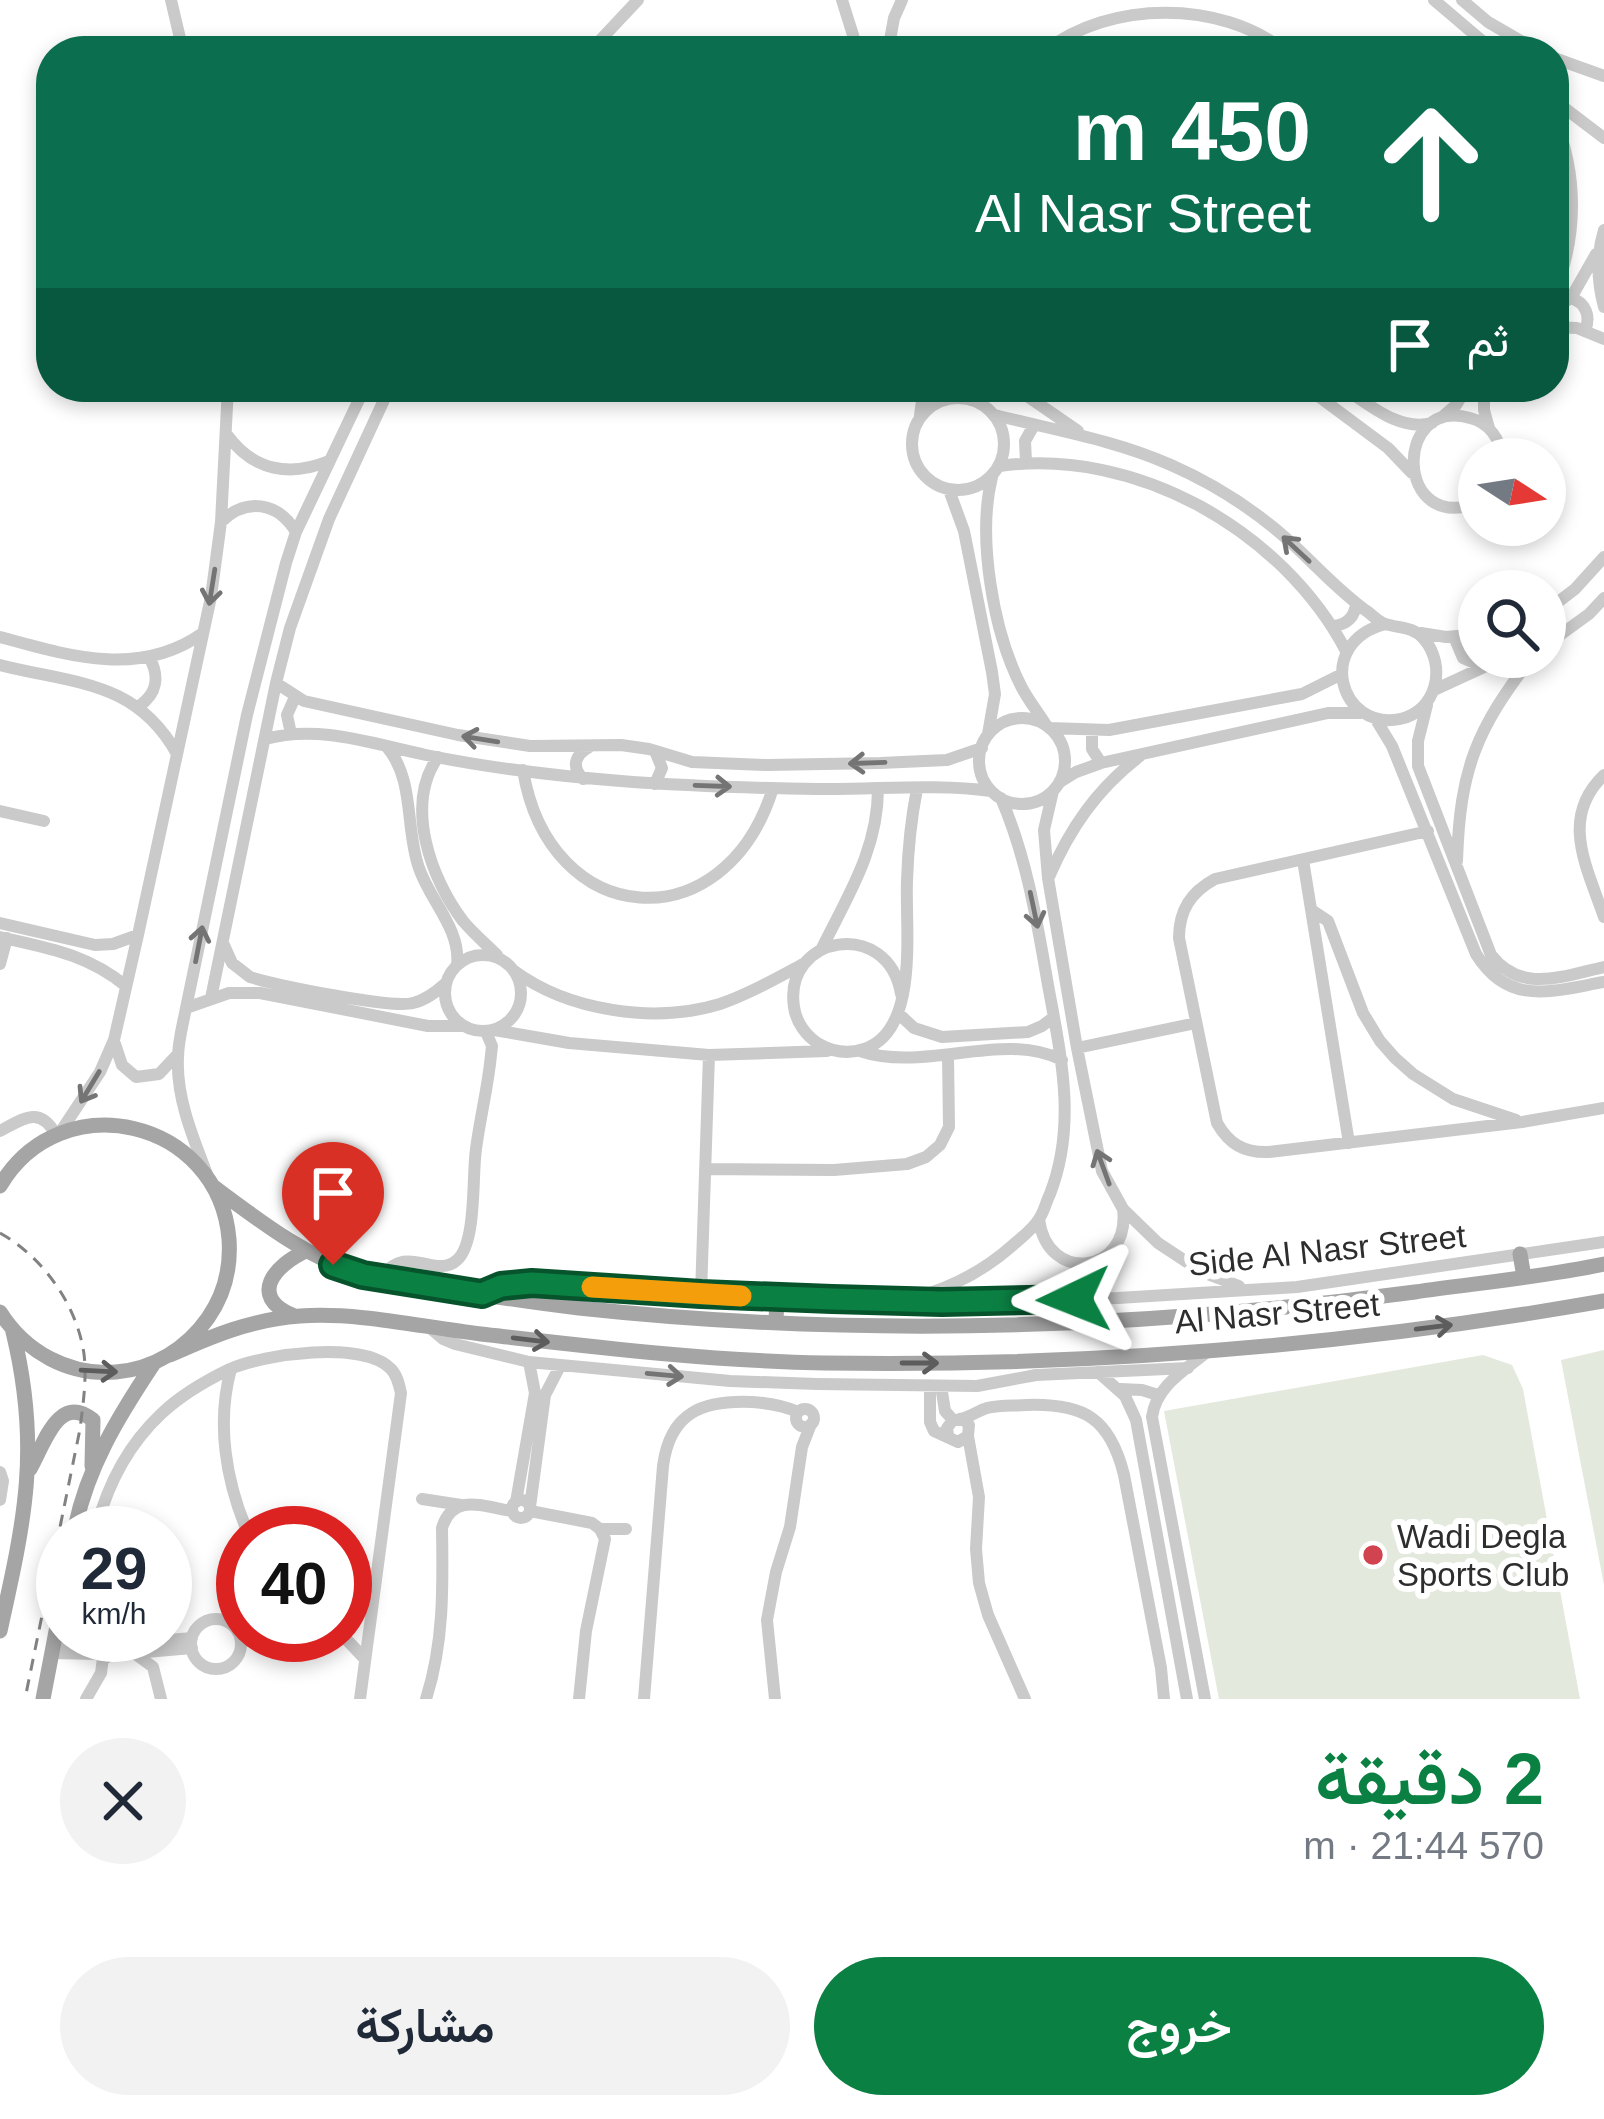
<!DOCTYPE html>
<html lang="ar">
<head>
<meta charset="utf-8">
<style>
	:root { --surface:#fff; --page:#f2f2f3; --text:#1f2937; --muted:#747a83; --accent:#0b8043 }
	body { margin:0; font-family:Arial,Vazirmatn,sans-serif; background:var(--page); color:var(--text); direction:rtl; height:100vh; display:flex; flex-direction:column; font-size:45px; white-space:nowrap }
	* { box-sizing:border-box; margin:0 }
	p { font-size:39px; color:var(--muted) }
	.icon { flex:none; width:66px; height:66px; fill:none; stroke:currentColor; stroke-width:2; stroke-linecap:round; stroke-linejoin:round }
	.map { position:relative; height:1699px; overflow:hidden; direction:ltr }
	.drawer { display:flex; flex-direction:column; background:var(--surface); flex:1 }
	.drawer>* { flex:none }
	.top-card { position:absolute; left:36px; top:36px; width:1533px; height:366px; border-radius:48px; box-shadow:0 6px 18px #0003; direction:rtl; background:#0b6e4f; color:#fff; overflow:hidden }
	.needle { width:78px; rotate:102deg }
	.buttons { position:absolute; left:1458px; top:438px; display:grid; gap:24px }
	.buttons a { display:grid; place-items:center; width:108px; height:108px; border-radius:50%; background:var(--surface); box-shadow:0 6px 18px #0003; font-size:60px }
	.speed { position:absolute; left:36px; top:1506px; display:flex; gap:24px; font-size:60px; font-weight:700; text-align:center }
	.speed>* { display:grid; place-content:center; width:156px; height:156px; border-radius:50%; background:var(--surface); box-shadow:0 6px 18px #0003; line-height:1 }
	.speed small { font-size:30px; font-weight:400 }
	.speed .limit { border:18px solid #d22; background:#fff; color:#111 }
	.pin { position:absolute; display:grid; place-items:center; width:102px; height:102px; color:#fff; margin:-123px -51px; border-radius:50% 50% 50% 0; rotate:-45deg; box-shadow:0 0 12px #0007 }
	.pin .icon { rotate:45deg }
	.me { position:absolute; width:132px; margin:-66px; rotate:268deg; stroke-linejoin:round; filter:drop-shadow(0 0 9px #0008) }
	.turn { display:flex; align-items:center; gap:42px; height:252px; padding:0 60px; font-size:54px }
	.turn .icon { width:156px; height:156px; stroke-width:2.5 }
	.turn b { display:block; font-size:84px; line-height:102px }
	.then { display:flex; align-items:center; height:114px; padding:0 60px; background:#0003; gap:24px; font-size:45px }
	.round { display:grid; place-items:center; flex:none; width:126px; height:126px; border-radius:63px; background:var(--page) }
	.summary { display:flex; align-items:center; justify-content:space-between; height:204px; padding:0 60px }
	h1 { font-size:72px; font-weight:600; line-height:90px; color:var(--accent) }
	.action { display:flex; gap:24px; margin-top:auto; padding:24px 60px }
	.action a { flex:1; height:138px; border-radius:72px; background:var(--accent); color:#fff; font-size:48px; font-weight:600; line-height:138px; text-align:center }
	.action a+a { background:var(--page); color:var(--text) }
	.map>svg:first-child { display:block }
	.green { fill:#e3e9dc }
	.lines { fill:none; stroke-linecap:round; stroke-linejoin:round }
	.minor { stroke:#cacaca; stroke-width:12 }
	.major { stroke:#a5a5a5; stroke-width:15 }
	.rail { stroke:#828282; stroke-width:3; stroke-dasharray:12 9; stroke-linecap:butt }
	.oneway { stroke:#747474 }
	.oneway2 { stroke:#5d5d5d }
	.route-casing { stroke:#07532c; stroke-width:30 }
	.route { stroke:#0b8043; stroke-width:21 }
	.slow { stroke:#f59e0b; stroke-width:21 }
	.poi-dot { fill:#d1434e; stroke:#fff; stroke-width:4.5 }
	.labels { text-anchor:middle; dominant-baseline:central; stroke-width:12; stroke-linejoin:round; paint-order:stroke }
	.street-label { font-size:33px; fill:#2d2d2d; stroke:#fff }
	.poi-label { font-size:33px; fill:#2d2d2d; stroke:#fff; text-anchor:start }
</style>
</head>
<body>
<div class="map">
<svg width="1604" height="1699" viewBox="0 0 1604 1699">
	<rect width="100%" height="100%" fill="#fff"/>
	<path class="green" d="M1604 1350V1585L1561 1360Z
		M1483 1355 1512 1365 1523 1389 1580 1699H1219L1164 1411Z"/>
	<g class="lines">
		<path class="minor" d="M171 0 183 51
			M842 0 858 51
			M1434 0 1494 51
			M1462 0 1488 22 1538 51
			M590 51 638 0
			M888 51 894 18 902 0
			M1045 51C1110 0 1221 0 1285 51
			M1554 58 1604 76
			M1554 100 1604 138
			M1554 117C1578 174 1578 236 1554 294
			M1604 230C1596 256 1597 281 1604 307
			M1571 298C1586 303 1591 316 1585 331
			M1554 308 1571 298 1596 254
			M1554 327 1577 328 1604 339
			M1014 387 1078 431
			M1306 387 1388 448 1412 473
			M1342 387C1369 404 1399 432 1432 423
			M1484 387V410L1489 428
			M912 444a46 46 0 1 1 92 0a46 46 0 1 1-92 0Z
			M920 415 924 387
			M995 415C1054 430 1115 440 1171 465 1212 483 1253 509 1287 539 1314 563 1338 591 1368 612 1373 616 1378 621 1383 623 1398 629 1412 625 1424 639 1447 666 1437 711 1400 719 1340 731 1314 643 1385 624
			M1441 418 1456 405 1467 387
			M228 436C254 471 290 477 329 461
			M1026 462 1025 441 1034 425
			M1000 466C1136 447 1283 531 1346 651
			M992 477C977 537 993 631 1021 686 1028 700 1038 712 1046 725
			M949 490 964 531 992 672 995 694 988 734
			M1479 502C1395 537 1392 396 1470 418 1490 423 1500 440 1503 459
			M221 522C246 497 278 502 296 532
			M1545 612 1575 589 1604 557
			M1333 626C1347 625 1355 617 1356 603
			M1421 633 1446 637 1479 634
			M0 637C69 656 140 678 203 633
			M1454 637 1463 658 1484 667
			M1545 646 1589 614 1604 598
			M0 665C74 684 136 680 177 754
			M276 683 304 701 458 735 530 746 621 745 649 749 692 762 767 765 880 763 947 760 982 748
			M1434 690 1484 667 1516 657
			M1427 705 1418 741V766L1491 955C1521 994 1563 976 1604 967
			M139 706C157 694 160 676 149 657
			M1375 718 1392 746 1476 954C1509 1007 1552 991 1604 982
			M979 761a43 43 0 1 1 86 0a43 43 0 1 1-86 0Z
			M1050 728 1109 730 1302 694 1342 674
			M1092 731V749L1101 763
			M291 734 287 715 295 697
			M265 739C319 724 373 744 426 755 555 781 686 787 818 789 875 790 934 783 991 791
			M387 747C415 780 405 829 419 868 430 901 461 929 457 965
			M438 757C404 805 431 879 463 921 473 933 486 944 497 955
			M523 770C549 930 725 944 773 788
			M1604 775C1559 818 1587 867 1604 917
			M583 779C570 765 576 754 591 746
			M1060 782 1076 772 1101 763 1328 713H1361
			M655 784 662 768 655 751
			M1053 791 1044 830 1048 878 1077 1048 1102 1171 1123 1209 1158 1243 1202 1272 1239 1286
			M0 811 44 821
			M1428 831 1215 879C1191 892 1179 910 1179 938L1217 1123C1229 1144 1244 1153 1269 1152L1522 1122 1604 1108
			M1303 860 1349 1143
			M1457 861C1460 769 1476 730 1532 657
			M1049 877C1070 828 1097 789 1140 756
			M1313 911 1328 921 1363 1013 1380 1041 1395 1058 1413 1074 1453 1099 1516 1120
			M0 923 95 945 113 944 138 935
			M0 937C48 948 87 954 126 986
			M223 943 232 963 250 977C276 985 391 1009 413 1003 426 1000 436 992 446 983
			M821 950C847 897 878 850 878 789
			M445 993a38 38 0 1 1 76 0a38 38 0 1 1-76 0Z
			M0 964 7 938
			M513 970C568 1011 654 1024 720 1004 749 994 777 978 805 963
			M901 994C888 917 783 935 794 1007 796 1022 806 1036 819 1044 833 1052 849 1054 864 1049 920 1031 905 928 907 881 908 850 911 819 917 789
			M211 998 276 683 290 628 329 519 390 387
			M186 1008 229 993H260L428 1026H463
			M899 1014 914 1028 942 1037 1028 1032 1042 1026 1054 1017
			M494 1030 569 1043 709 1055 827 1051
			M114 1041 122 1065 136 1077 159 1074 176 1056
			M1077 1048 1196 1023
			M860 1051C925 1073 1003 1030 1062 1060
			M0 1131C23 1119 40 1105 56 1135
			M59 1134 100 1072 114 1040 138 935 211 597 221 522 228 387
			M707 1169 834 1170 907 1164 926 1157 940 1145 949 1127 948 1055
			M207 1174C193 1138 176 1097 178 1058 178 1041 183 1024 186 1008L247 715 286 563 296 532 365 387
			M1039 1219C1047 1285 1131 1274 1123 1209
			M381 1278C407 1241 435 1280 457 1260 477 1243 472 1174 476 1149 480 1118 488 1087 491 1055L492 1046 486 1032
			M483 1293 501 1286 531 1283 701 1294 942 1302 1118 1298 1297 1287 1604 1242
			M701 1294 709 1055
			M917 1297C953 1287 985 1270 1013 1245 1021 1238 1033 1229 1039 1219 1044 1212 1046 1202 1050 1194 1077 1125 1061 1056 1048 985 1037 922 1027 858 1001 798
			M430 1328 443 1339 455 1344 529 1362 730 1381 817 1384 977 1386 1036 1375 1188 1368
			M231 1369C216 1423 226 1482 248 1533
			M1098 1372 1125 1396 1136 1420 1187 1699
			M930 1386V1422L934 1431 958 1442 968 1436 969 1425 964 1420H953L947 1428 948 1435
			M941 1386 945 1411 953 1420
			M1120 1389 1142 1390 1158 1395
			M796 1418a9 9 0 1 1 18 0a9 9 0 1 1-18 0Z
			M960 1419C971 1417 977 1411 987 1408 999 1405 1014 1406 1026 1405 1084 1403 1110 1418 1124 1475L1161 1668 1164 1699
			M968 1436 979 1497 976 1549 979 1583 988 1615 1025 1699
			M0 1472 3 1481 0 1500
			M422 1499 461 1505
			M512 1509a9 9 0 1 1 18 0a9 9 0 1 1-18 0Z
			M516 1502 535 1393 529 1362
			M530 1507 545 1395 560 1366
			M530 1511 592 1523 600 1529 605 1539 586 1631 579 1699
			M600 1529H626
			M95 1533C106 1488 127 1446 161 1414 181 1395 205 1381 230 1369 264 1354 363 1340 391 1369 397 1375 399 1384 401 1393L360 1699
			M191 1644a25 25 0 1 1 50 0a25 25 0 1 1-50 0Z
			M332 1635 346 1639 365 1659
			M55 1641 98 1645
			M111 1645 192 1638
			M53 1653 98 1654 106 1658 112 1653 111 1645 100 1643 97 1648 98 1654
			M134 1653 153 1667 161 1699
			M111 1655 192 1648
			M86 1699 101 1673 103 1658
			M426 1699C444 1643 443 1587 442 1528 453 1492 484 1507 512 1511
			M644 1699 663 1466C670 1412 703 1400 752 1402 769 1403 782 1405 798 1412
			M775 1699 767 1620 776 1572 790 1527 802 1447 811 1424
			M1205 1699 1152 1417C1156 1386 1185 1370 1208 1351"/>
		<path class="major" d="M0 1186C61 1082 219 1119 229 1239 231 1267 224 1295 208 1318 187 1348 154 1369 116 1372 69 1376 25 1352 0 1312
			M214 1187C261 1222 306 1257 363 1275 435 1287 507 1300 579 1308 855 1338 1140 1329 1415 1292 1478 1283 1542 1277 1604 1264
			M1520 1254 1524 1277
			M292 1315C248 1296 275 1265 306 1251
			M776 1321 777 1297
			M170 1355C212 1336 253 1319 300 1316 359 1312 421 1327 481 1334 595 1347 710 1361 825 1363 1086 1367 1347 1346 1604 1301
			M30 1469C45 1443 58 1393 93 1420L92 1466
			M74 1533C86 1469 118 1417 154 1363
			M0 1631C25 1519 41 1447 13 1332
			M43 1699 63 1595"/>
		<path class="rail" d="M0 1233C43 1257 77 1305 84 1354 87 1379 83 1404 80 1429L26 1694"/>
	</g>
	<defs><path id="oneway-shaft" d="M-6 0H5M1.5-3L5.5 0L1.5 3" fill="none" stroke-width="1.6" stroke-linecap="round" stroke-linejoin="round" transform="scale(3)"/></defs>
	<g class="oneway">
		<use href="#oneway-shaft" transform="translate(1296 549) rotate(-137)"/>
		<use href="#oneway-shaft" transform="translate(212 587) rotate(99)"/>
		<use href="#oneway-shaft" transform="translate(480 739) rotate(-171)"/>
		<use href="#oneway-shaft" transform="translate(867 763) rotate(178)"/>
		<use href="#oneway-shaft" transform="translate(713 786) rotate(2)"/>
		<use href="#oneway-shaft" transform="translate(1034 910) rotate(78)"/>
		<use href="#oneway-shaft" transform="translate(199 944) rotate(-79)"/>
		<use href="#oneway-shaft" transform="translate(90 1087) rotate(121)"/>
		<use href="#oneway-shaft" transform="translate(1103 1167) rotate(-110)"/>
		<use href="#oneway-shaft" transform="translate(665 1375) rotate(5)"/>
	</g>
	<g class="oneway2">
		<use href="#oneway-shaft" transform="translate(1434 1327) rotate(-7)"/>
		<use href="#oneway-shaft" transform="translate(531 1340) rotate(7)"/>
		<use href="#oneway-shaft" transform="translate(920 1363)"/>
		<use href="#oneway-shaft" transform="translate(99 1371) rotate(3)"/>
	</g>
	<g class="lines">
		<g class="route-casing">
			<path id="route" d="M333 1265 363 1275 482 1294 501 1286 532 1283 701 1294 832 1299 942 1302 1074 1299"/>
		</g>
		<use href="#route" class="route"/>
		<path class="slow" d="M592 1287 741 1296"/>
	</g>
	<circle class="poi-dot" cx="1373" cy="1555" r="12"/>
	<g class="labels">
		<g class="street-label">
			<text transform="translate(1327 1250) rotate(-6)">Side Al Nasr Street</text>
			<text transform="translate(1277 1313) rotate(-5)">Al Nasr Street</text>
		</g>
		<g class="poi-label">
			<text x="1397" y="1536">Wadi Degla<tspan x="1397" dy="38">Sports Club</tspan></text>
		</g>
	</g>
</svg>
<div class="buttons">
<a><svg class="needle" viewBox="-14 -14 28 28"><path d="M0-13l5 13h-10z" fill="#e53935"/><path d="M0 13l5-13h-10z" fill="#747a83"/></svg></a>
<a><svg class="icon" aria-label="search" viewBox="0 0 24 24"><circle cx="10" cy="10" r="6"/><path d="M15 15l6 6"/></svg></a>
</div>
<div class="speed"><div>29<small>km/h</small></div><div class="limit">40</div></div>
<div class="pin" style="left:333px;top:1265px;background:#d93025"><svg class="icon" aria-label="arrive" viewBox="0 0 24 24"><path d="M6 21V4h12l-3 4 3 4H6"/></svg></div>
<svg class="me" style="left:1074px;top:1299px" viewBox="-20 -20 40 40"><path d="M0-17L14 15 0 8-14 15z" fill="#0b8043" stroke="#fff" stroke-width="4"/></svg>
<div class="top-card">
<div class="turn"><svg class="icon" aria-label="ahead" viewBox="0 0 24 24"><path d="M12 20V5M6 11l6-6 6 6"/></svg><div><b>450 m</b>Al Nasr Street</div></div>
<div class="then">ثم<svg class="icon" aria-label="arrive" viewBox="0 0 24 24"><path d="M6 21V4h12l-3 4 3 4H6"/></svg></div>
</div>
</div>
<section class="drawer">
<div class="summary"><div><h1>2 دقيقة</h1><p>570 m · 21:44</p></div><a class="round"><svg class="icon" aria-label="close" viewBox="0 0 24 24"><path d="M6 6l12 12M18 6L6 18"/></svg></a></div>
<div class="action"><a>خروج</a><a>مشاركة</a></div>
</section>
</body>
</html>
